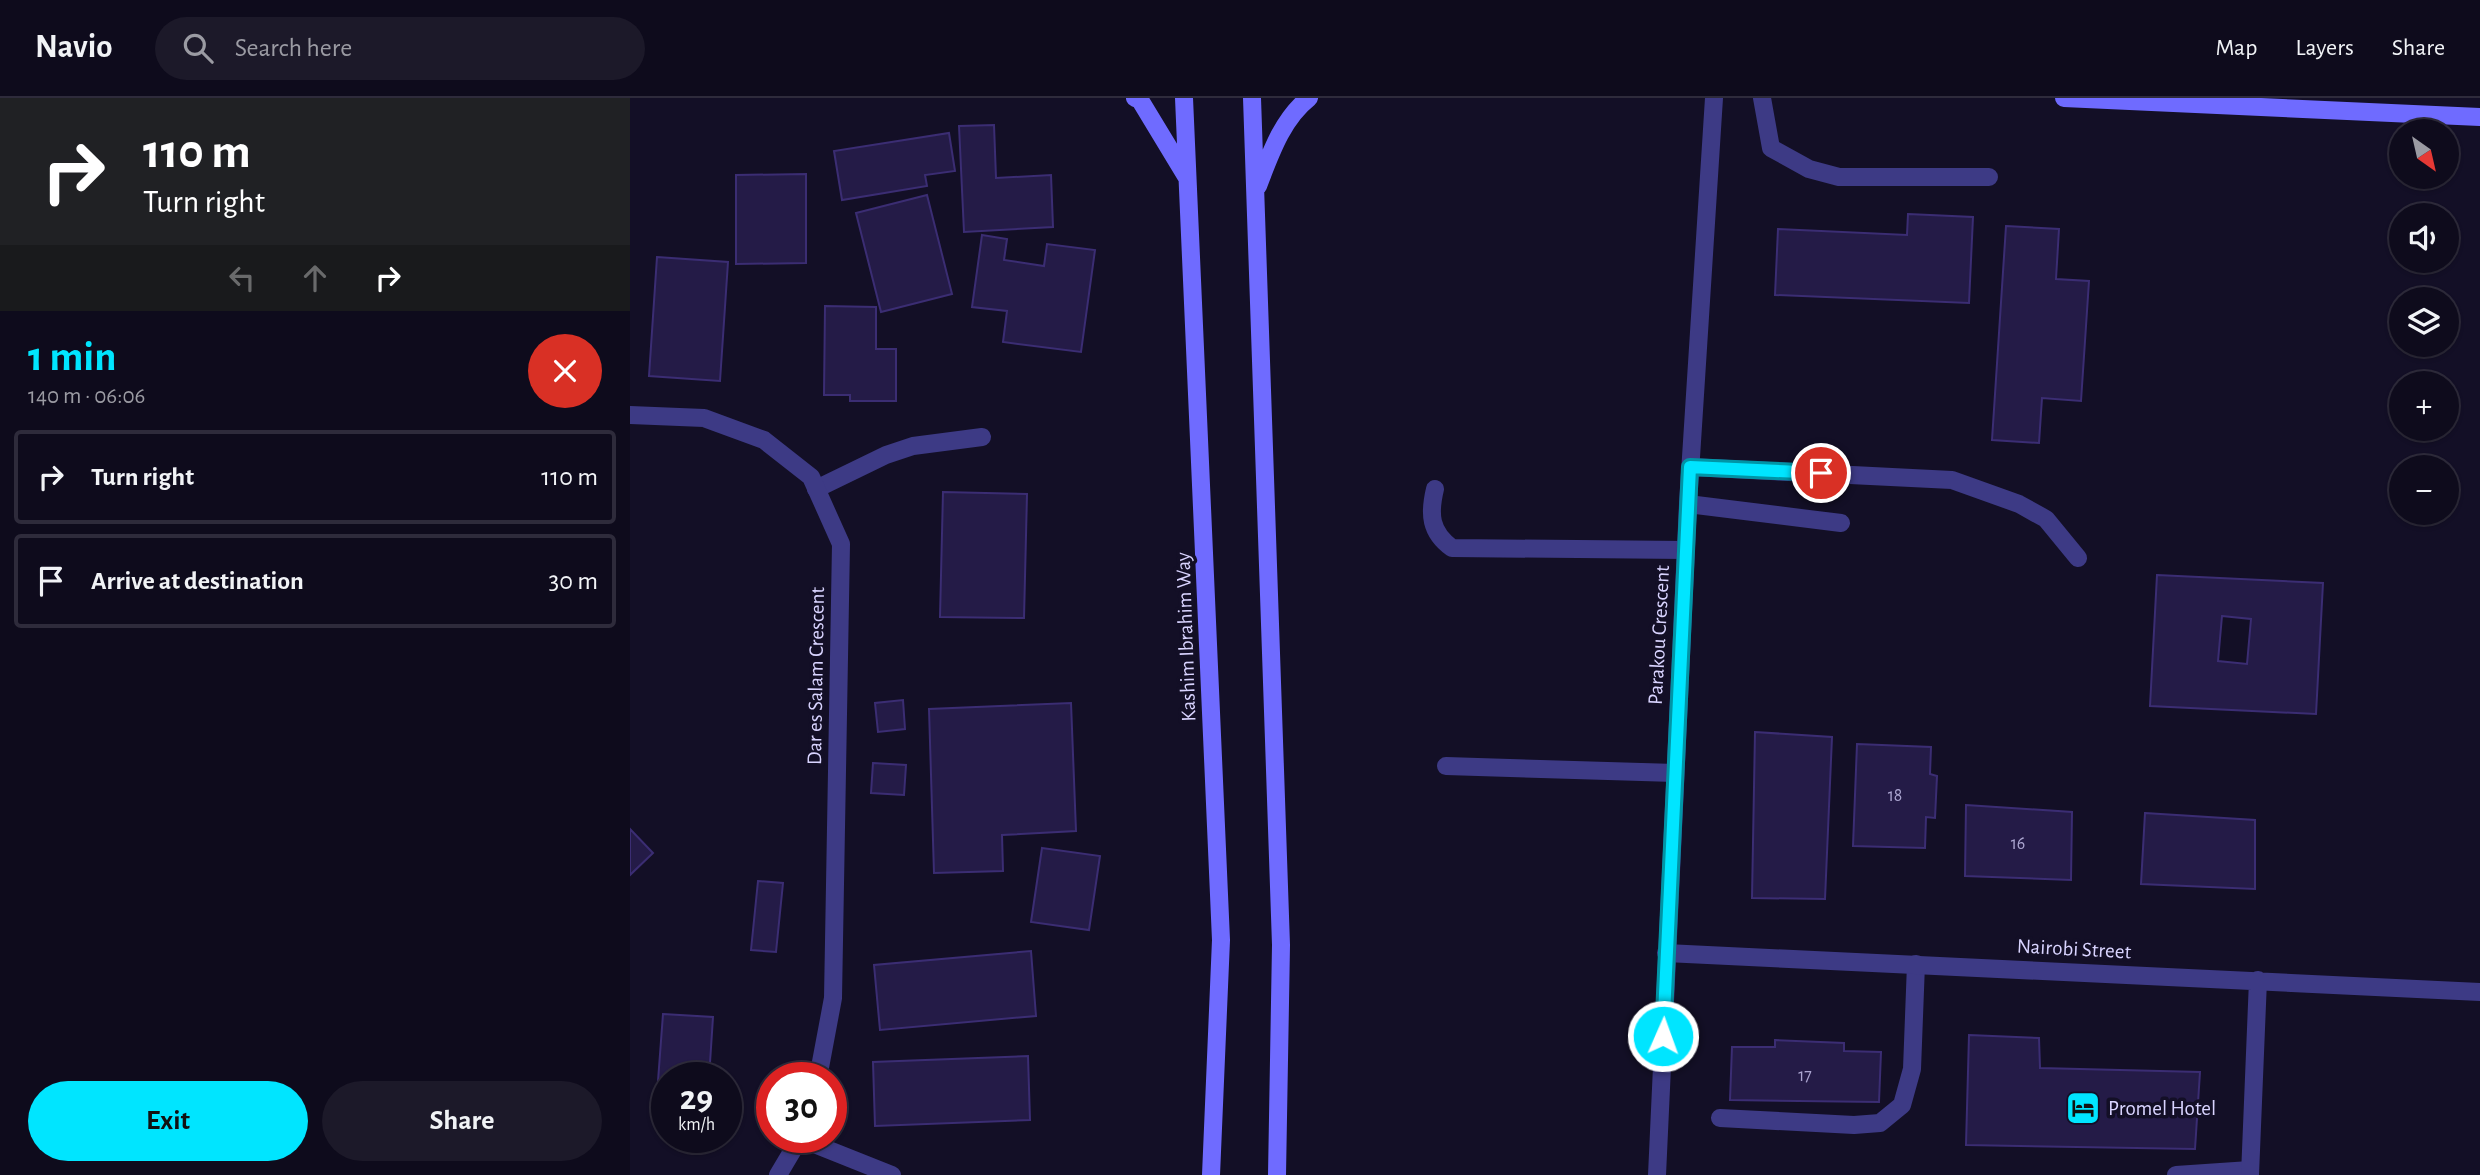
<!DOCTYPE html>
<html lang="en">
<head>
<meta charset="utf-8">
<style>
	:root { --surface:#0e0b1c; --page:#1c1929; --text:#f1f3f6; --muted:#9b9ba3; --line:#2e2b3b; --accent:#00e5ff }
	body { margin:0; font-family:"Alegreya Sans",sans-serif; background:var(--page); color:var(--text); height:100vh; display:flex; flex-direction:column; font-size:26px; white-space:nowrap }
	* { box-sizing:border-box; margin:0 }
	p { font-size:23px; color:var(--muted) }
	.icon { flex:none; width:38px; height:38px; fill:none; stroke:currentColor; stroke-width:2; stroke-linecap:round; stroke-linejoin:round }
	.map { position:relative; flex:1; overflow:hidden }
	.details { display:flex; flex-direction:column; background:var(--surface); width:630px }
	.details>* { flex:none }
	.guide { background:#202124; color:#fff; overflow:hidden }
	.needle { width:46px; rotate:146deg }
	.controls { position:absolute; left:1759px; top:21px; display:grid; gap:14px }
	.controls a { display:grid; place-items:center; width:70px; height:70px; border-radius:50%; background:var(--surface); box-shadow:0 2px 5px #0004,0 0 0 2px var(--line); font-size:35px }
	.speed { position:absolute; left:21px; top:964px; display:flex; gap:14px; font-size:35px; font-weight:700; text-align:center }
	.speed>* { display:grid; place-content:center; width:91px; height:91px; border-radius:50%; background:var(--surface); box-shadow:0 2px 5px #0004,0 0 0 2px var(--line); line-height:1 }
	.speed small { font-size:18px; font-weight:400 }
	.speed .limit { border:10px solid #d22; background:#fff; color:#111 }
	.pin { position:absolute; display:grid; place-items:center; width:60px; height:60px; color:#fff; margin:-30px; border:4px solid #fff; border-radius:50%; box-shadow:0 2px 7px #0007 }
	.me { position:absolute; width:77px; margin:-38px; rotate:2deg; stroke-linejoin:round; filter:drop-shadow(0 0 5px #0008) }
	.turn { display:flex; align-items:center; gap:24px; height:147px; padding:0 28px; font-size:32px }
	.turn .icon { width:91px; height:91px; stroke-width:2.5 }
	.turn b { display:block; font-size:49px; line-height:60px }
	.lanes { display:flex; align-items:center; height:66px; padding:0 28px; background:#0003; justify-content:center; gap:35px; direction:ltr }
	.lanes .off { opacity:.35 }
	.round { display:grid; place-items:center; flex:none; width:74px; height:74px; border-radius:37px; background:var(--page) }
	.summary { display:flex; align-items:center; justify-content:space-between; height:119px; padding:0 28px }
	h1 { font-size:42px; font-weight:700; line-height:52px; color:var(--accent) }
	.button { display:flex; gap:14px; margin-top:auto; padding:14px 28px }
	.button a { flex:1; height:80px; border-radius:42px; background:var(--accent); color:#111; font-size:28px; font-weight:700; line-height:80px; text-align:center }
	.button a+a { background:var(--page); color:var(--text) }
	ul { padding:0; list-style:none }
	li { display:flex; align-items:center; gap:21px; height:94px; margin:0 14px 10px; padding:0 14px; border:4px solid var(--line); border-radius:7px }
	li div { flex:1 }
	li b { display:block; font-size:26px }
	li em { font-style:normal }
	header { display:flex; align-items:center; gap:42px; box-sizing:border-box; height:98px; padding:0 35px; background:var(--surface); border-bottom:2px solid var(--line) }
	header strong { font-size:33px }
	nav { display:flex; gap:38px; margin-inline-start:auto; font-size:24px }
	.search { width:490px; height:63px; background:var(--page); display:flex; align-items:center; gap:18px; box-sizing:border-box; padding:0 24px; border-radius:38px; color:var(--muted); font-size:26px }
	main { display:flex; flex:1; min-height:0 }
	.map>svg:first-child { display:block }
	.building { fill:#241b47; stroke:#3b2d73; stroke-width:2; fill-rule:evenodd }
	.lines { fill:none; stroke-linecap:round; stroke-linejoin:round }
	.lane { stroke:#3d3a85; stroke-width:18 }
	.street { stroke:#3d3a85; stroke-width:18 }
	.secondary { stroke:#6f6bff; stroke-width:18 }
	.route-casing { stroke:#0095a6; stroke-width:18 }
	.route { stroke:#00e5ff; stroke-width:12 }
	.labels { text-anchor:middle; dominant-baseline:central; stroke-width:7; stroke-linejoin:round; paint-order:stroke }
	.number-label { font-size:18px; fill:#aca6d1 }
	.street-label { font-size:21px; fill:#d9d4ff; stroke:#130f26 }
	.poi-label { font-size:21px; fill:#d9d4ff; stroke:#130f26; text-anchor:start }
</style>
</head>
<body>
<header>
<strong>Navio</strong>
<div class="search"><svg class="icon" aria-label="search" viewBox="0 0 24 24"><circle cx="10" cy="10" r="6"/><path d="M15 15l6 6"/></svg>Search here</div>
<nav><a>Map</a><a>Layers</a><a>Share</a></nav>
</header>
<main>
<section class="details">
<div class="guide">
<div class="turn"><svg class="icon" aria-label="right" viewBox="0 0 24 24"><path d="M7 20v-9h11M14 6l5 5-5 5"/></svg><div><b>110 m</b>Turn right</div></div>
<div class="lanes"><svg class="icon off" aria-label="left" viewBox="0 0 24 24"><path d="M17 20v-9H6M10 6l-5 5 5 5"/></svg><svg class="icon off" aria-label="ahead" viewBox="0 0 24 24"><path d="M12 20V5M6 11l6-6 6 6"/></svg><svg class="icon" aria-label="right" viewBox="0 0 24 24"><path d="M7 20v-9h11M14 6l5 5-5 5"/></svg></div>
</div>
<div class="summary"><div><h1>1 min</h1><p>140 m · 06:06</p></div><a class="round" style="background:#d93025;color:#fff"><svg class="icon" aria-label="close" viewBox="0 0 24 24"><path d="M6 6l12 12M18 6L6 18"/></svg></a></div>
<ul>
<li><svg class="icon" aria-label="right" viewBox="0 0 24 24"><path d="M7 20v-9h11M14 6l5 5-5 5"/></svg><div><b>Turn right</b></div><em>110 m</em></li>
<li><svg class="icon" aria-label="arrive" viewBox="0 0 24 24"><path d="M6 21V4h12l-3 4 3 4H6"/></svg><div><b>Arrive at destination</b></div><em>30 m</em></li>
</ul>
<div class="button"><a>Exit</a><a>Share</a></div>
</section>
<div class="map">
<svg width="1850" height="1077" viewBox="0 0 1850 1077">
	<rect width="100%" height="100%" fill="#130f26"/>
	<path class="building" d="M364 27 366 80 421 77 423 129 334 134 329 28Z
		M319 35 325 73 295 77 297 88 212 102 204 53Z
		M176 76V165L106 166V77Z
		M297 97 322 196 251 214 226 115Z
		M1278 116 1343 119 1339 205 1145 197 1148 131 1277 137Z
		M1376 128 1429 131 1426 181 1459 183 1451 303 1412 300 1409 345 1362 342Z
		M352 137 377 141 374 162 414 168 417 146 465 152 451 254 373 244 377 213 342 209Z
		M27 159 98 164 90 283 19 278Z
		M195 208 246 209V251H266V303H220V297H194Z
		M313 394 397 396 394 520 310 519Z
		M1527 477 1693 485 1686 616 1520 608ZM1592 518 1621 521 1617 566 1588 563Z
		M273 602 275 631 248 634 245 605Z
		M441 605 446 733 372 737 373 773 304 775 299 611Z
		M1125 634 1202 639 1195 801 1122 800Z
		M1227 646 1301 649 1300 676 1307 678 1305 720 1296 719 1295 750 1223 748Z
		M243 665 276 667 274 697 241 695Z
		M1336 707 1442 714 1441 782 1335 778Z
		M1515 715 1625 722V791L1511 786Z
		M0 731 23 755 0 777Z
		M412 750 470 758 459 832 401 824Z
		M128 783 153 785 146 854 121 852Z
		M401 853 406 918 250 932 244 867Z
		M33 916 83 919 79 980H37V984L28 983Z
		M1339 937 1409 940 1410 970 1570 974 1565 1051 1336 1047Z
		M1145 942 1214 945V953L1251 954 1249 1004 1100 1002 1102 949H1145Z
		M398 958 400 1022 245 1028 243 964Z"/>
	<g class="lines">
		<path class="lane" d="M1132 0 1141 50 1179 71 1209 79H1359
			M1060 369 1322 382 1389 406 1416 421 1448 460
			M186 391 256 357 283 348 352 339
			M805 391C799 416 800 434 822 450L1056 452
			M1058 406 1211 425
			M816 668 1045 675
			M1090 1020 1224 1027 1250 1025 1272 1007 1282 971 1286 866
			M1546 1077 1620 1072"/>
		<path class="street" d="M0 317 74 320 134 342 181 379 211 446 203 900 188 980
			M1036 855 1850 894
			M169 1040 262 1077
			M148 1077 170 1040
			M1027 1077 1058 406 1084 0
			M1620 1077 1628 882"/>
		<path class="secondary" d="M505 0 510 2 556 78
			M554 0 591 842 581 1077
			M622 0 651 847 647 1077
			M1434 0 1850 19
			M628 88C640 57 652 21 679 0"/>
	</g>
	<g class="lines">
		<g class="route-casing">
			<path id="route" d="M1033 938 1060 369 1191 375"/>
		</g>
		<use href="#route" class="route"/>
	</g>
	<defs>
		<g id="hotel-square" transform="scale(1.75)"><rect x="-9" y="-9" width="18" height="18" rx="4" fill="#00e5ff" stroke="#130f26"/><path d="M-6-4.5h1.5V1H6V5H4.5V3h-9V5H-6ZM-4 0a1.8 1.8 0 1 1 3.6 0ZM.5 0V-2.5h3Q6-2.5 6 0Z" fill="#111"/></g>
	</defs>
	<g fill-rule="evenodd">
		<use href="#hotel-square" x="1453" y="1010"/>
	</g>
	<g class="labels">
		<g class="number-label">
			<text x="1265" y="698">18</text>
			<text x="1388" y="746">16</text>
			<text x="1175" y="978">17</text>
		</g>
		<g class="street-label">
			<text transform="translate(1029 537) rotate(-87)">Parakou Crescent</text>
			<text transform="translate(556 539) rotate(-92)">Kashim Ibrahim Way</text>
			<text transform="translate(186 578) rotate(-89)">Dar es Salam Crescent</text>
			<text transform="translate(1444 851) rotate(3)">Nairobi Street</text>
		</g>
		<g class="poi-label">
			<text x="1478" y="1010">Promel Hotel</text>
		</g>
	</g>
</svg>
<div class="controls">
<a><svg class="needle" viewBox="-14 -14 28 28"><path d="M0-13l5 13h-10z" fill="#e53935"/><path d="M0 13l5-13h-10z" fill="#9b9ba3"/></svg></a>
<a><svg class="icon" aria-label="sound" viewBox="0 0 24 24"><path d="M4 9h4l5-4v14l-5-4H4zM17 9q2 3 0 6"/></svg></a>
<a><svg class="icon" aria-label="layers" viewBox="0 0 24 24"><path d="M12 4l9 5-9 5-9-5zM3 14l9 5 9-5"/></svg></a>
<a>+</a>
<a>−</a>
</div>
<div class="speed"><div>29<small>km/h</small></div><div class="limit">30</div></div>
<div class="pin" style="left:1191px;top:375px;background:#d93025"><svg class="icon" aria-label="arrive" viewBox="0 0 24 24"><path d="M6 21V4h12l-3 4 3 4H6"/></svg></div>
<svg class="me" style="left:1033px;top:938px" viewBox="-20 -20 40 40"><circle r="17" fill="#00e5ff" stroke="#fff" stroke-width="3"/><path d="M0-11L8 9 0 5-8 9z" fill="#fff"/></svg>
</div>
</main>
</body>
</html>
